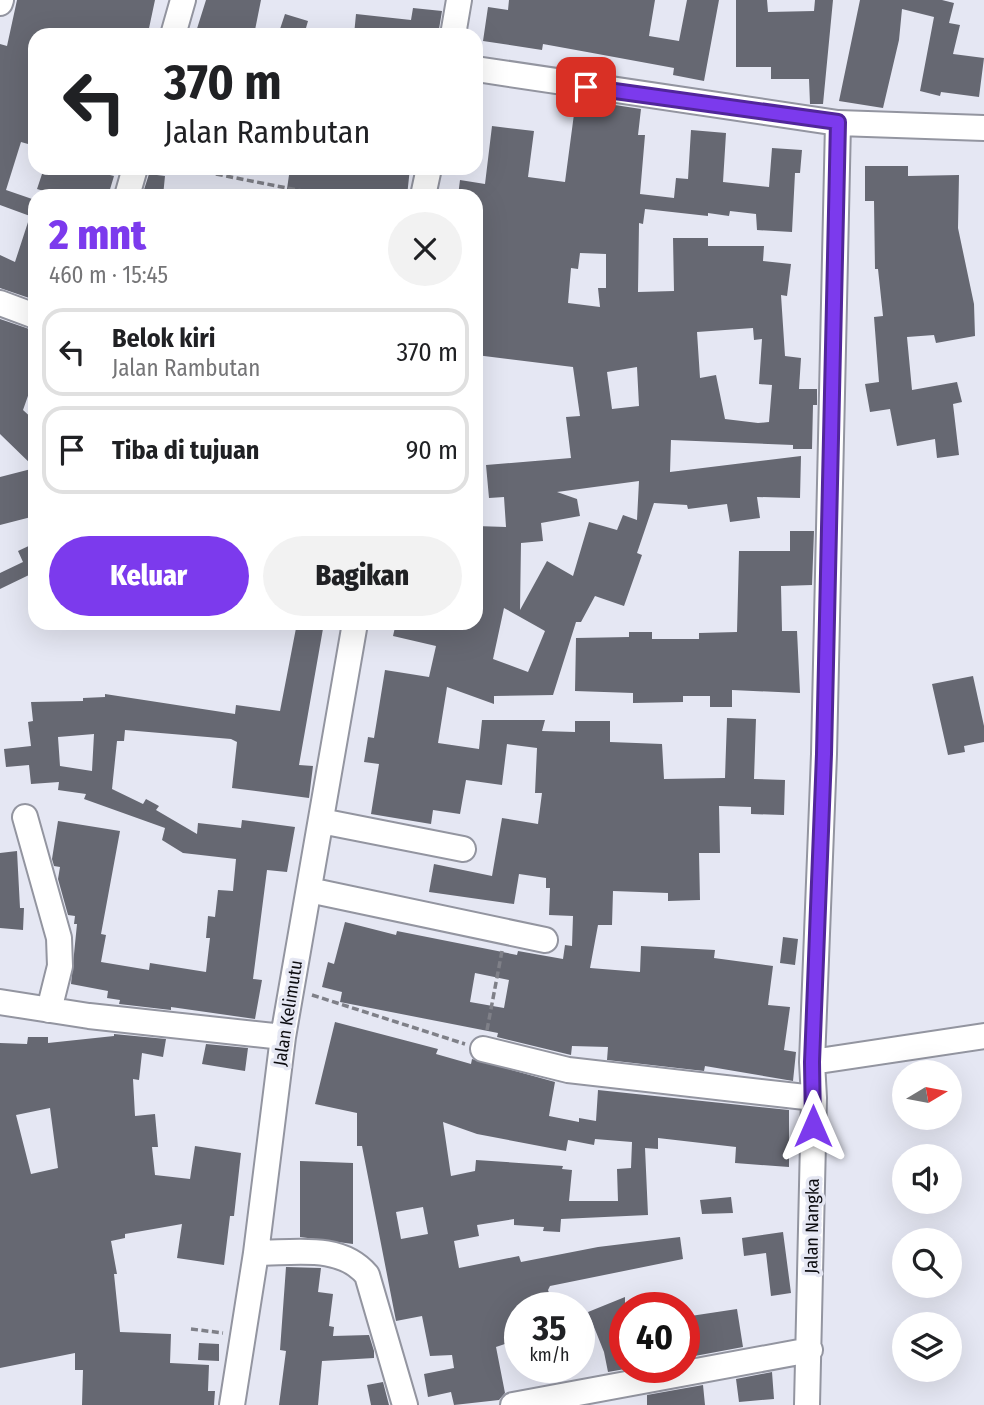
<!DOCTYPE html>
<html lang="id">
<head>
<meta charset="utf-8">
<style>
	:root { --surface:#fff; --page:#f2f2f2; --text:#202124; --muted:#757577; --line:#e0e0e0; --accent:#7c3aed }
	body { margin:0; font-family:"Fira Sans Condensed",sans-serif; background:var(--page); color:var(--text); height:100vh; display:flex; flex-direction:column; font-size:26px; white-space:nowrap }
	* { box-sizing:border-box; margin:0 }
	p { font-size:23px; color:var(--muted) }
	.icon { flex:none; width:38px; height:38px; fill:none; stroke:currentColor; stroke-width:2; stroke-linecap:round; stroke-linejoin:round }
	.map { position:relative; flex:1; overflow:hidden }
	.sheet { position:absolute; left:28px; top:189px; width:455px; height:441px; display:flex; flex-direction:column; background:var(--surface); border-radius:21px; box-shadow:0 7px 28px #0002 }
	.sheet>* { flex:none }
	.hud { position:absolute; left:28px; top:28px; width:455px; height:147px; border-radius:21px; box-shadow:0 7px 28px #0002; background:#fff; color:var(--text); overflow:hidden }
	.needle { width:46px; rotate:80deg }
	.controls { position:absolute; left:892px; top:1060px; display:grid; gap:14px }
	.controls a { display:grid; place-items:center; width:70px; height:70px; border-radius:50%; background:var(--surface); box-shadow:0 7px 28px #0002; font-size:35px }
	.speed { position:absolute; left:504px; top:1292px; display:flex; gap:14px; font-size:35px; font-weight:700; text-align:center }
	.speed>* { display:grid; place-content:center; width:91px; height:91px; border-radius:50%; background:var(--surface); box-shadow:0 7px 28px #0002; line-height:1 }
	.speed small { font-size:18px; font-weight:400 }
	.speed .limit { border:10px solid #d22; background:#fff; color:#111 }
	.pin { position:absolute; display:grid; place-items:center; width:60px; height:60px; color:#fff; margin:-30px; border-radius:14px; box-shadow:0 4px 10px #0006 }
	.me { position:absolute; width:77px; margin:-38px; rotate:0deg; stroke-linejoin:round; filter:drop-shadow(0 0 5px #0008) }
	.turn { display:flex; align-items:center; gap:24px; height:147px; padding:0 21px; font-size:32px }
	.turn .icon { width:91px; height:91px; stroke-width:2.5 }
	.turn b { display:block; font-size:49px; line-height:60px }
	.round { display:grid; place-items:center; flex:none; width:74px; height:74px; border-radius:37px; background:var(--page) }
	.head { display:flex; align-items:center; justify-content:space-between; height:119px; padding:0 21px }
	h1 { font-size:42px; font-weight:800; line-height:52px; color:var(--accent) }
	.button { display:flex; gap:14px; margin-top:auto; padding:14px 21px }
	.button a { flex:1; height:80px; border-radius:42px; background:var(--accent); color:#fff; font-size:28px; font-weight:800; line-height:80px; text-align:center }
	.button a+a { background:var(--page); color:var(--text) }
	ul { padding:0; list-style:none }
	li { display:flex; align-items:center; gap:21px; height:88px; margin:0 14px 10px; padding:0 7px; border:4px solid var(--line); border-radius:21px }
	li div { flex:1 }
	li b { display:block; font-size:26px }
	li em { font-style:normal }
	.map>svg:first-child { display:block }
	.building { fill:#666872; fill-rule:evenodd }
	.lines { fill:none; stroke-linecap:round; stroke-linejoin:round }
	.minor-casing { stroke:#9395a0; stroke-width:28 }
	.path { stroke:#7f8088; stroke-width:3.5; stroke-dasharray:7 3.5; stroke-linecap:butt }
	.minor { stroke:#fff; stroke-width:24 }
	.route-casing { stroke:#51269a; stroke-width:18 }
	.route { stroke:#7c3aed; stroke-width:12 }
	.labels { text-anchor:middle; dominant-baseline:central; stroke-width:7; stroke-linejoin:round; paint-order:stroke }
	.street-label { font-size:18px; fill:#0c0c10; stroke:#e5e7f3 }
</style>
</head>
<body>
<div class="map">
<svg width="984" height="1405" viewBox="0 0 984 1405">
	<rect width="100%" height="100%" fill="#e5e7f3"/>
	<path class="building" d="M17 0H155L148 33 35 35V146L21 142 6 190 35 200V245L31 259 35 261V300L0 288V255L15 262 30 216 0 205V44L7 46Z
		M206 0H261L254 35H195Z
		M509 0H655L649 36 679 41 687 0H719L704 81 673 75 674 68 587 52 543 44 542 50 483 41 488 7 508 10Z
		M736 0H767L768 12 814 11 815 0H833L823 104H810L809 79H771V67H736Z
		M860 0H942L954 3 949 23 960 25 953 54 984 58 979 97 941 92 940 96 920 91 934 17 902 9 899 40 883 108 839 101Z
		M413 8 442 11 438 35H354L356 14 411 20Z
		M285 14 308 21 304 35H278Z
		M576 99 641 109 638 135H645L640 194 674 198 676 178 688 179 691 130 726 133 723 182 769 187 772 148 802 150 800 173H795L792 232 757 230 756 214 730 211 729 216 708 213V216L645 209 643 224 639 223 638 292 674 291 673 238H708V246H764L763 261 791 264 787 296 781 295 785 356 801 358 799 389H817V405H813L812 449H793V445L671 440 670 472 801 456 800 498 757 497 760 518 730 522 727 504 688 509 687 505 654 503 637 553 642 555 624 606 595 596 581 622H576L553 695 494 696V704L447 687 438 743 479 749 482 720H545L542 731 575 732V721H610V742L662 744 664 779 725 778 727 718 756 719 754 779 785 780 784 815 751 814V807L719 806 720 853H699L700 900 668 901V893L613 891 612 925H598L590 968 640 972 641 946 715 950 714 958 773 966 768 1005 790 1007 784 1050 796 1052 793 1081 705 1066 704 1071 607 1060 608 1047 572 1046 571 1055 497 1037 498 1033 340 1002 342 992 322 987 328 962 334 964 345 922 396 935 397 931 517 955 518 951 563 959 565 945 572 946 573 916 549 915 550 888H546V878L519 874 514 904 429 892 434 864 492 876 502 818 538 824 542 793H535L537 748 507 744 502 785 466 780 460 814 433 810 431 824 371 814 379 764 364 762 368 737 374 738 385 670 429 677 436 646 393 636 396 623H476V526L506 527 504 497 489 498 486 465 571 458 566 417 580 416 573 367 476 355V196H458L460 180 485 184 492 126 534 131 528 177 565 182ZM580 253 606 254V288H598L600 307 568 303 571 268 578 269ZM753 328 754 340 762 339 759 384 772 385 769 422 758 423 725 419 716 375 700 378 697 332ZM637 367 639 406 612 409 607 372ZM639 481 637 520 623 515 617 530 589 522 573 576 547 561 520 610 521 543 543 541 541 523 580 516 577 499 557 492ZM504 608 545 631 528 672 493 659ZM475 973 509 980 504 1008 470 1002Z
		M865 166H908V176L959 175 958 228 974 304 975 336 936 343 934 335 907 337 912 390 957 382 962 402 953 404 959 455 937 458 935 439 897 446 890 409 870 412 865 384 879 382 874 317 883 316 878 269H875L874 201H865Z
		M44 168H108L106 174 114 176 108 196H61L37 189Z
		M290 168H410L407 196H381L341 189V196H286Z
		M149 174 165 176 163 196H142Z
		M0 319 35 331V376L23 410 35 421V468L0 434Z
		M35 468V516L0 525V477Z
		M790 531H814L812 585 781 586 782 631H797L800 693 732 690V707H710V696H683V702L633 703V693L575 691 576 638 629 637V632H652V639H699V633L737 632 739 551H790Z
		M35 543V589L29 575 0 589V573L23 562 18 551Z
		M297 623H324L299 765 313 766 309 798 232 788 237 742 231 739 125 730 124 741H117L112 789 143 804 146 799 159 806 156 810 197 834 198 823 241 828 242 820 295 827 287 872 267 870 253 979 262 980 255 1019 171 1007V1010L119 1004 120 1000 107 998 108 991 71 984 77 924H74L75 916 68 915 58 879 60 867 54 866 52 859 58 821 120 831 101 934 106 935 101 962 149 970 150 963 206 972 210 938H206L208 916 215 917 218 890 233 891 236 859 183 853 162 840 165 828 84 799 86 794 58 790 59 782 31 784 29 765 6 767 4 749 31 746 28 722 33 721 31 702 83 701V698L105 697V694L235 714 236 705 280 711ZM94 734 92 771 60 766 58 737Z
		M973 676 984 726V742L964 746 965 752 948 755 932 684Z
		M17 851 20 908H24L23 930 0 928V853Z
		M783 937 798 939 795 965 780 963Z
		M335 1022 438 1049 436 1054 471 1064 472 1059 555 1082 549 1116 579 1122V1118L596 1121 598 1090 789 1110V1167L735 1163 736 1147 658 1138V1149L645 1148 648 1215 561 1219 560 1232 543 1231 544 1227 514 1225V1219L477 1225 479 1236 454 1241 459 1268 519 1256 521 1262 598 1247 680 1237 683 1259 550 1286 548 1290 554 1307H520V1339L496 1347 505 1393 499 1400 454 1405 451 1392 428 1397 424 1374 454 1368 452 1355 430 1356 422 1316 396 1321 362 1146H357V1113L315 1104ZM443 1122 477 1134 566 1151 568 1140 594 1145 595 1139 632 1142 631 1168 617 1169 618 1201H569L572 1170 562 1169 563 1166 476 1160 475 1171 451 1176ZM423 1207 428 1234 401 1239 396 1212Z
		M114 1034 166 1039 163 1057 142 1053 139 1080 133 1079 135 1116 155 1114 158 1147H152L155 1175 190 1179 195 1146 241 1153 234 1216H230L224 1265 177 1258 182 1224 125 1234V1238L111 1241 117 1274H114L120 1332 171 1334 170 1363 209 1365 208 1391H215L214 1405H82L83 1370H75V1353L0 1368V1043L27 1044 28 1037H48V1043L114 1036ZM50 1108 58 1168 31 1174 16 1115Z
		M206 1044 248 1048 245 1071 202 1064Z
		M300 1161 353 1163V1244L300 1237Z
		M731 1197 733 1213 702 1214 700 1200Z
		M783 1232 791 1293 771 1296 766 1253 744 1256 742 1238Z
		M286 1267 321 1268 318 1292 333 1294 329 1326 334 1327 333 1336 369 1335 374 1351V1358L322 1361 318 1405H279L286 1351 280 1350Z
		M625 1297V1369L608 1372 604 1352 588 1312Z
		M737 1309 743 1347 684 1358V1317Z
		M199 1343 219 1344V1361L198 1360Z
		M772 1372 774 1399 739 1402 736 1379Z
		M383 1382 389 1405H371L367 1385Z
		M703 1385 705 1405H647V1395Z"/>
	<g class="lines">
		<g class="minor-casing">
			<path id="minor" d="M0 3 1 0
				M173 35 183 0
				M453 35 459 0
				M476 69 838 123 984 128
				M127 196 135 168
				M423 196 429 168
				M0 303 35 316
				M25 817 59 938 60 966 49 1010
				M321 821 463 849
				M309 890 545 940
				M0 1002 89 1016 283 1037
				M483 1049 568 1070 814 1098
				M812 1062 984 1036
				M256 1253C294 1253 340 1243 367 1275L405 1405
				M232 1405 256 1253 283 1037 355 623
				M513 1405 810 1350
				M807 1405 814 1098 812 1062 824 754 838 123"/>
		</g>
		<path class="path" d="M185 168 328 196
			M312 995 465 1044
			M487 1030 502 951
			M191 1329 223 1333"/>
		<use href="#minor" class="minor"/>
	</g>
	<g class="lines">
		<g class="route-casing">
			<path id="route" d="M586 87 838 122 824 754 812 1062 813 1126"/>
		</g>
		<use href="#route" class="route"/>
	</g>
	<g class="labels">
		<g class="street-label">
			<text transform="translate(288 1013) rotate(-81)">Jalan Kelimutu</text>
			<text transform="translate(812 1226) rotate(-89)">Jalan Nangka</text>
		</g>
	</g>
</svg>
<div class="controls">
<a><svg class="needle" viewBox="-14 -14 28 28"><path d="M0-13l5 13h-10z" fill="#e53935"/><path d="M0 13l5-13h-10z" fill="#757577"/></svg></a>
<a><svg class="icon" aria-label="sound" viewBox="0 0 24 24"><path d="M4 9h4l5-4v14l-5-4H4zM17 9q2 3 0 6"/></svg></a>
<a><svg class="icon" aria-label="search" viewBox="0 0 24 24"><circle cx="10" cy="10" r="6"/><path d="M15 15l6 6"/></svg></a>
<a><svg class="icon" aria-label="layers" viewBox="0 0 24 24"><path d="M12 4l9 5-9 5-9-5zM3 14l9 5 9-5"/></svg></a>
</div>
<div class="speed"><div>35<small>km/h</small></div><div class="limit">40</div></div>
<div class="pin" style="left:586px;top:87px;background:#d93025"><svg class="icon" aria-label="arrive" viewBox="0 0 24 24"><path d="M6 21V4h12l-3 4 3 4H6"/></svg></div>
<svg class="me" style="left:813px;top:1126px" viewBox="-20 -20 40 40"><path d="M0-17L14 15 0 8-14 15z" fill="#7c3aed" stroke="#fff" stroke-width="4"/></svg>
<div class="hud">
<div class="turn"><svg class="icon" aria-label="left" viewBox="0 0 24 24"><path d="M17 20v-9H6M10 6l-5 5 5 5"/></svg><div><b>370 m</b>Jalan Rambutan</div></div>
</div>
<section class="sheet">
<div class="head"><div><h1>2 mnt</h1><p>460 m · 15:45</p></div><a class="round"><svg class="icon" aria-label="close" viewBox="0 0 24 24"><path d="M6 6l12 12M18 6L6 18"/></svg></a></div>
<ul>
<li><svg class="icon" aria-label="left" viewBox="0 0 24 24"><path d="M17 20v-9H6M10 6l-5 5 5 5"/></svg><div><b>Belok kiri</b><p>Jalan Rambutan</p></div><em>370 m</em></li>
<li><svg class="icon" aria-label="arrive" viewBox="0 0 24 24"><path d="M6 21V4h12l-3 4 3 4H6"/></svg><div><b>Tiba di tujuan</b></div><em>90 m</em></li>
</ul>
<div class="button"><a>Keluar</a><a>Bagikan</a></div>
</section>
</div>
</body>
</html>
